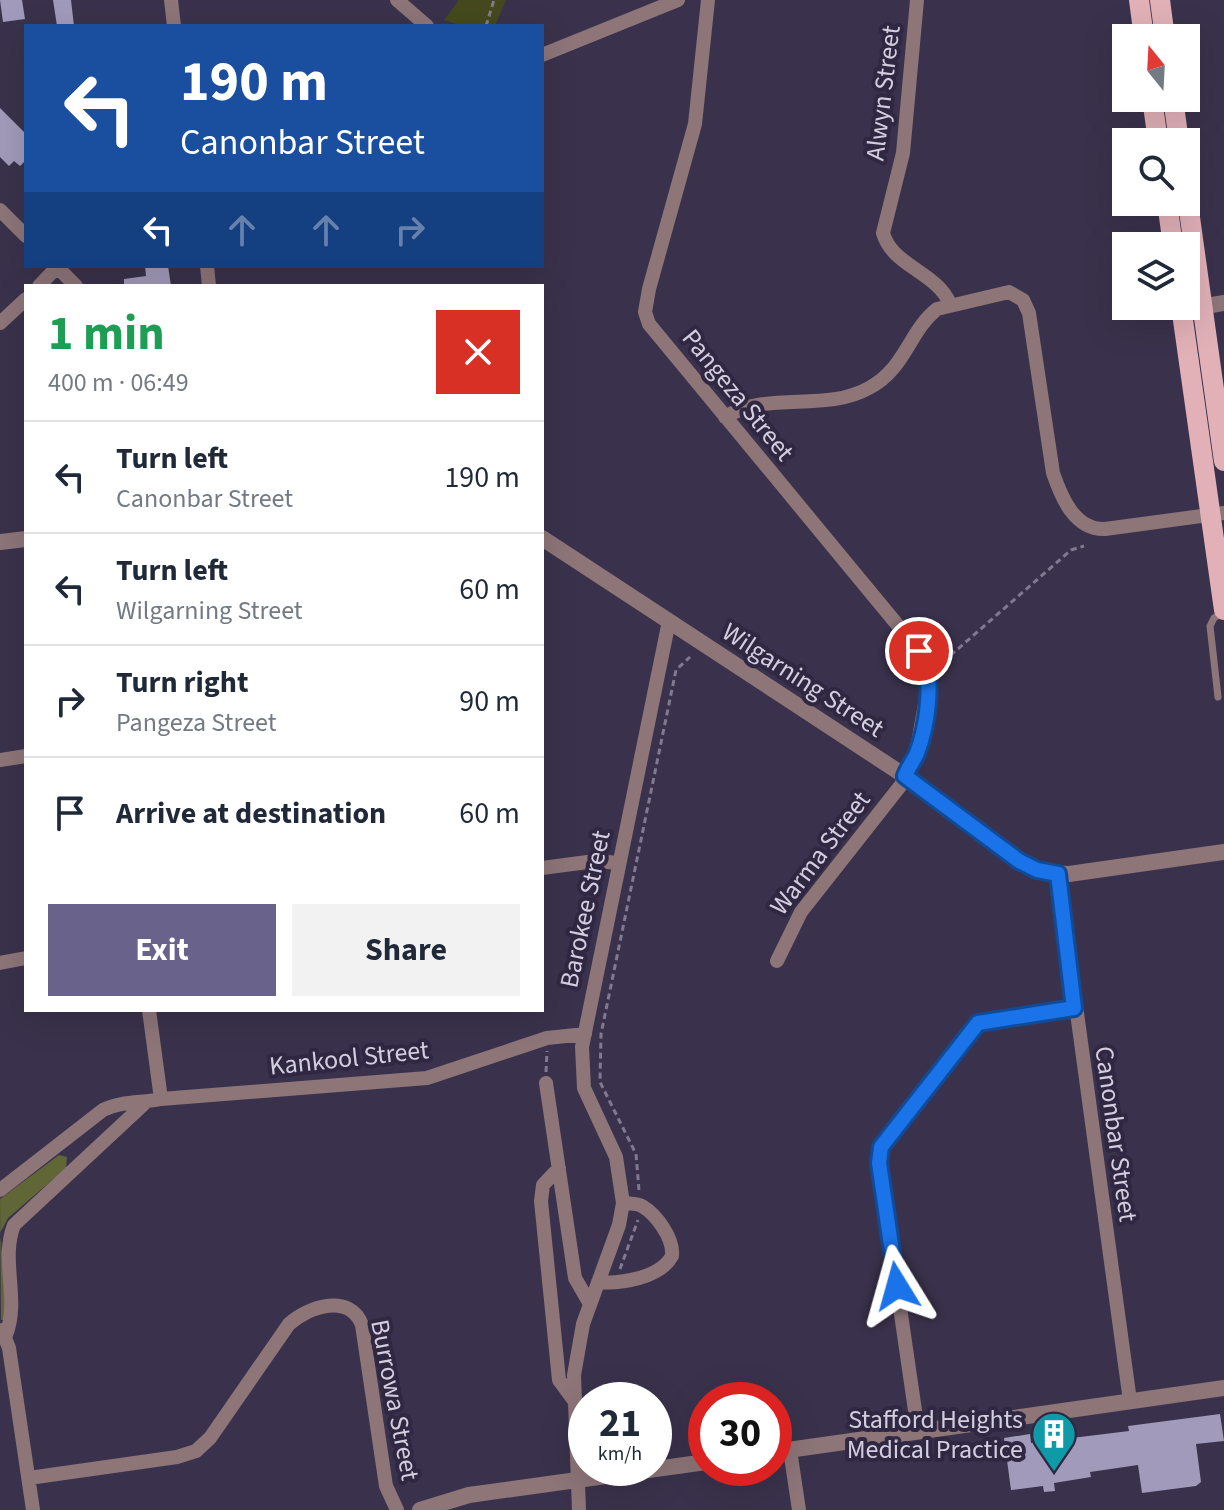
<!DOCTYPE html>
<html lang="en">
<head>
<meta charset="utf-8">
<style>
	:root { --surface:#fff; --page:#f2f2f3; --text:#1f2937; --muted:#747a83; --line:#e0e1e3; --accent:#69628b }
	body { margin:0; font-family:"Source Sans 3",sans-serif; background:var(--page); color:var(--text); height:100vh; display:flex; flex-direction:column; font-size:30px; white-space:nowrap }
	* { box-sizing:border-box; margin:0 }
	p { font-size:26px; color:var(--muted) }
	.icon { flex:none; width:44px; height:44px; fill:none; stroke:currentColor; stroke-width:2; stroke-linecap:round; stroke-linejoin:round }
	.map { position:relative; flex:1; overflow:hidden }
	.drawer { position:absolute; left:24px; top:284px; width:520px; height:728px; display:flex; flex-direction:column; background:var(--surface); border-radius:0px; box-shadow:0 8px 32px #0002 }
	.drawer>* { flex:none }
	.guide { position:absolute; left:24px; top:24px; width:520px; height:244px; border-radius:0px; box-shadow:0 8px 32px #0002; background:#1a4fa0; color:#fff; overflow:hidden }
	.needle { width:52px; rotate:342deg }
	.fabs { position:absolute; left:1112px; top:24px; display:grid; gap:16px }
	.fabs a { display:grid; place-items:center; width:88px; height:88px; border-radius:0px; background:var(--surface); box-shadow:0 8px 32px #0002; font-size:40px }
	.speed { position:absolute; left:568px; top:1382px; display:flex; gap:16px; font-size:40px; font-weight:700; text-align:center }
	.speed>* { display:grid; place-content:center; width:104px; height:104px; border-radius:50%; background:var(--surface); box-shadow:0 8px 32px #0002; line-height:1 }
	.speed small { font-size:20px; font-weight:400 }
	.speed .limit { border:12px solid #d22; background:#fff; color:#111 }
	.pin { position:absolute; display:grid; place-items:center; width:68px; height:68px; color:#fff; margin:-34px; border:4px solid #fff; border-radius:50%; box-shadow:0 2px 8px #0007 }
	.me { position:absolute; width:88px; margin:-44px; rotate:352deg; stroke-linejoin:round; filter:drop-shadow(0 0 6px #0008) }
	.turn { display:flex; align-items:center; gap:28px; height:168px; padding:0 24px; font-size:36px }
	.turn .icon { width:104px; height:104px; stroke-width:2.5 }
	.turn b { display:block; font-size:56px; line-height:68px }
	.lanes { display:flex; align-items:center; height:76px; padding:0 24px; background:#0003; justify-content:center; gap:40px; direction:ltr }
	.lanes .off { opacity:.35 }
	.round { display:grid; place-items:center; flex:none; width:84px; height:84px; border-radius:0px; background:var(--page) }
	.summary { display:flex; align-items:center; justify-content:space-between; height:136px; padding:0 24px }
	h1 { font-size:48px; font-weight:700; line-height:60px; color:#1e9e55 }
	.button { display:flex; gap:16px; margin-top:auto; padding:16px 24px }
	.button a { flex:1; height:92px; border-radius:0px; background:var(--accent); color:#fff; font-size:32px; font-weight:700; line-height:92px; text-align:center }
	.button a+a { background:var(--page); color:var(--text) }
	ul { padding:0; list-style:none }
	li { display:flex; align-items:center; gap:24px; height:112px; padding:0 24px; border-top:2px solid var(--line) }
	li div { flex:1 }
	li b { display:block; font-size:30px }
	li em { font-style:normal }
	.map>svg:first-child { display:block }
	.green { fill:#45491d }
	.forest { fill:#616637 }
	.building { fill:#a19aba }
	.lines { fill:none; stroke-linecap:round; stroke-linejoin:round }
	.path { stroke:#80798f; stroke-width:3; stroke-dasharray:6 4; stroke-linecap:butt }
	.service { stroke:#8d7578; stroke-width:7 }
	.minor { stroke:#8d7578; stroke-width:14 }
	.tertiary { stroke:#8d7578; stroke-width:16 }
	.primary { stroke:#e2b1b8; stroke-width:20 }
	.route-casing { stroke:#114b97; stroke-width:20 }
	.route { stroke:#1a73e8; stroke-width:14 }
	.labels { text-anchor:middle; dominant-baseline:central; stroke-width:8; stroke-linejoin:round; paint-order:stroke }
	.street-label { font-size:26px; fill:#d3cedf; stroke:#302842 }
	.poi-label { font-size:26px; fill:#d3cedf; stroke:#302842; text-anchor:end }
</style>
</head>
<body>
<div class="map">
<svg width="1224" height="1510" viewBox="0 0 1224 1510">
	<rect width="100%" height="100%" fill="#3a324c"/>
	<path class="green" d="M459 0H506L495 26H462L444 20Z"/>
	<path class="forest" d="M59 1155 67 1157 66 1168 8 1218 0 1233 8 1309 4 1320H1L0 1199Z"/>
	<path class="building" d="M0 0H22L25 19 3 22Z
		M53 0H71L74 26H57Z
		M0 108 26 134V160L20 166 14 161 9 166 0 157Z
		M145 266H168L171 286H124V279L146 276Z
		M1220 1414 1224 1441 1196 1444 1201 1482 1196 1486 1142 1493 1138 1465 1090 1472 1091 1477 1054 1483 1055 1491 1044 1492 1043 1486 1011 1490 1004 1438 1030 1434 1031 1443 1129 1431 1128 1426Z"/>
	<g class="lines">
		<path class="path" d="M486 26 494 0
			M943 662 1071 550 1084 546
			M546 1072 547 1051
			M639 1190 636 1154 600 1082 601 1034 676 670 690 657
			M620 1269 638 1220"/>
		<path class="service" d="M1218 697 1210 626 1214 618 1222 613"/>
		<path class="minor" d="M171 0 174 26
			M397 0 427 26
			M708 0 695 124 649 289 645 312 649 324 919 651 926 662 930 677 916 754 901 785 801 912 777 961
			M917 0 903 153 883 233C892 266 937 272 950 304
			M542 55 678 0
			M0 210 26 236
			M56 266 76 286
			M207 266 209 286
			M39 286 57 267
			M0 323 26 299
			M725 417C769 390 824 413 869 388 906 368 909 331 937 309L1009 292 1023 300 1029 313 1053 473C1062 499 1075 530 1105 529L1224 513
			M0 760 26 756
			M542 868 595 861 619 863
			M1058 874 1130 1401
			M0 963 26 958
			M546 1083 575 1278 590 1304
			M161 1099 427 1078 547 1038 585 1034
			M559 1168 543 1185 541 1201 559 1380 573 1399
			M0 1190 103 1110C121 1101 142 1103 161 1099L149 1010
			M598 1282C621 1284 660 1278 672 1256 674 1239 657 1215 642 1206 637 1203 629 1204 623 1203
			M2 1330 9 1348 33 1510
			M6 1335C20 1299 0 1260 14 1225L144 1104
			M918 1431 879 1163 881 1147 973 1027 990 1019 1074 1008
			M790 1450 799 1510
			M29 1478 177 1457 196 1451 210 1438 289 1324C309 1306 350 1293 362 1325L386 1486 397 1510
			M579 1510 574 1375 583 1324 619 1225 623 1203 616 1157 584 1088 582 1047 669 621"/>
		<path class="tertiary" d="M1182 310 1224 303
			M542 538 905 776 1028 866 1049 873 1069 874 1224 852
			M0 542 26 539
			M774 1452 1224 1388
			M420 1510 469 1495 706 1462"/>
		<path class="primary" d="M1139 0 1144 38
			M1160 0 1165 38
			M1152 98 1158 142
			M1173 98 1179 142
			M1186 189 1224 461
			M1167 202 1173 246
			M1181 306 1224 610"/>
	</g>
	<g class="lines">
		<g class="route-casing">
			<path id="route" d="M897 1286 879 1163 881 1147 978 1023 1074 1008 1058 874 1037 870 1019 861 905 776C908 767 914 761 917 753 927 727 936 674 919 651"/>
		</g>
		<use href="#route" class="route"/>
	</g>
	<defs>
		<g id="building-pin" transform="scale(2.3)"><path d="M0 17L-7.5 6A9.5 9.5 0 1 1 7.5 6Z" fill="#0f9aa8" stroke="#302842"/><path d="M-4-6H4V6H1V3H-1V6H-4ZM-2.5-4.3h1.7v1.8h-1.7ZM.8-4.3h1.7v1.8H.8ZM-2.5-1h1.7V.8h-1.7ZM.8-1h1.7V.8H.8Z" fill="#fff"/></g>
	</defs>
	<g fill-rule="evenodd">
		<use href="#building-pin" x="1054" y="1434"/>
	</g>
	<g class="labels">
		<g class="street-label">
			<text transform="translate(883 93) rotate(-83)">Alwyn Street</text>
			<text transform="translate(738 395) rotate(51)">Pangeza Street</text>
			<text transform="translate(803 680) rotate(33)">Wilgarning Street</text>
			<text transform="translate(820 853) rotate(-53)">Warma Street</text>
			<text transform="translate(585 909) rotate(-78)">Barokee Street</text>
			<text transform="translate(349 1058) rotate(-6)">Kankool Street</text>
			<text transform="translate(1116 1134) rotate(82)">Canonbar Street</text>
			<text transform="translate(395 1400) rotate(79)">Burrowa Street</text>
		</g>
		<g class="poi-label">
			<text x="1023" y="1419">Stafford Heights<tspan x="1023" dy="30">Medical Practice</tspan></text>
		</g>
	</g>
</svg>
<div class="fabs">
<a><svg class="needle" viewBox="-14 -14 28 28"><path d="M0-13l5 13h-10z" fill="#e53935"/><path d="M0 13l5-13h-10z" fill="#747a83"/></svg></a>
<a><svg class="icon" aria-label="search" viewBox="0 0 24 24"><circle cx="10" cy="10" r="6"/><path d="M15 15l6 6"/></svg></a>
<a><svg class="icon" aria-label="layers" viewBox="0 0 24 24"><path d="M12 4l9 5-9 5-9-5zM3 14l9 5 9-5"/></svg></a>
</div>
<div class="speed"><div>21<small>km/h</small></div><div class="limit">30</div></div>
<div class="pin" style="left:919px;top:651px;background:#d93025"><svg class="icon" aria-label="arrive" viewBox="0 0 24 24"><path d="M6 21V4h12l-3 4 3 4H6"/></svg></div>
<svg class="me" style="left:897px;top:1286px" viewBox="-20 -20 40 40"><path d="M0-17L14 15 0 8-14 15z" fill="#1a73e8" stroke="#fff" stroke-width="4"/></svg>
<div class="guide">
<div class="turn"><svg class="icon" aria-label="left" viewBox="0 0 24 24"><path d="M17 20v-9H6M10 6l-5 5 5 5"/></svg><div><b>190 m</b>Canonbar Street</div></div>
<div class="lanes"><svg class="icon" aria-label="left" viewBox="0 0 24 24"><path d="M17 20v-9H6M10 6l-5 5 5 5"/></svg><svg class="icon off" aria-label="ahead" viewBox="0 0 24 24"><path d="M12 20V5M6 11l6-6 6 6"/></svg><svg class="icon off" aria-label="ahead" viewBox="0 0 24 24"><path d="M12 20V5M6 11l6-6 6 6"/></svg><svg class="icon off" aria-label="right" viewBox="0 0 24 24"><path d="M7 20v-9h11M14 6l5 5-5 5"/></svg></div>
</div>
<section class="drawer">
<div class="summary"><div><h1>1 min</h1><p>400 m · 06:49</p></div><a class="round" style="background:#d93025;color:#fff"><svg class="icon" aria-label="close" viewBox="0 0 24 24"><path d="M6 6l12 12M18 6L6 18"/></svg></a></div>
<ul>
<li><svg class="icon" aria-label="left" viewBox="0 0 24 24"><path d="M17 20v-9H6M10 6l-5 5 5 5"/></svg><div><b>Turn left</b><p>Canonbar Street</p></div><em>190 m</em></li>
<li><svg class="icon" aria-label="left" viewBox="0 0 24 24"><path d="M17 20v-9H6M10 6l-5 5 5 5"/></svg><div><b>Turn left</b><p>Wilgarning Street</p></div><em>60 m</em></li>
<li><svg class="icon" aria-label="right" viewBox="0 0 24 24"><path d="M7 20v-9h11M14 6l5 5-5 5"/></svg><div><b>Turn right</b><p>Pangeza Street</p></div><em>90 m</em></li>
<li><svg class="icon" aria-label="arrive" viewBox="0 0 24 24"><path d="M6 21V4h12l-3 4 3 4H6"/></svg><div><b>Arrive at destination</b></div><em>60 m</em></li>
</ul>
<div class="button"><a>Exit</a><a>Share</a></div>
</section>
</div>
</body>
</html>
